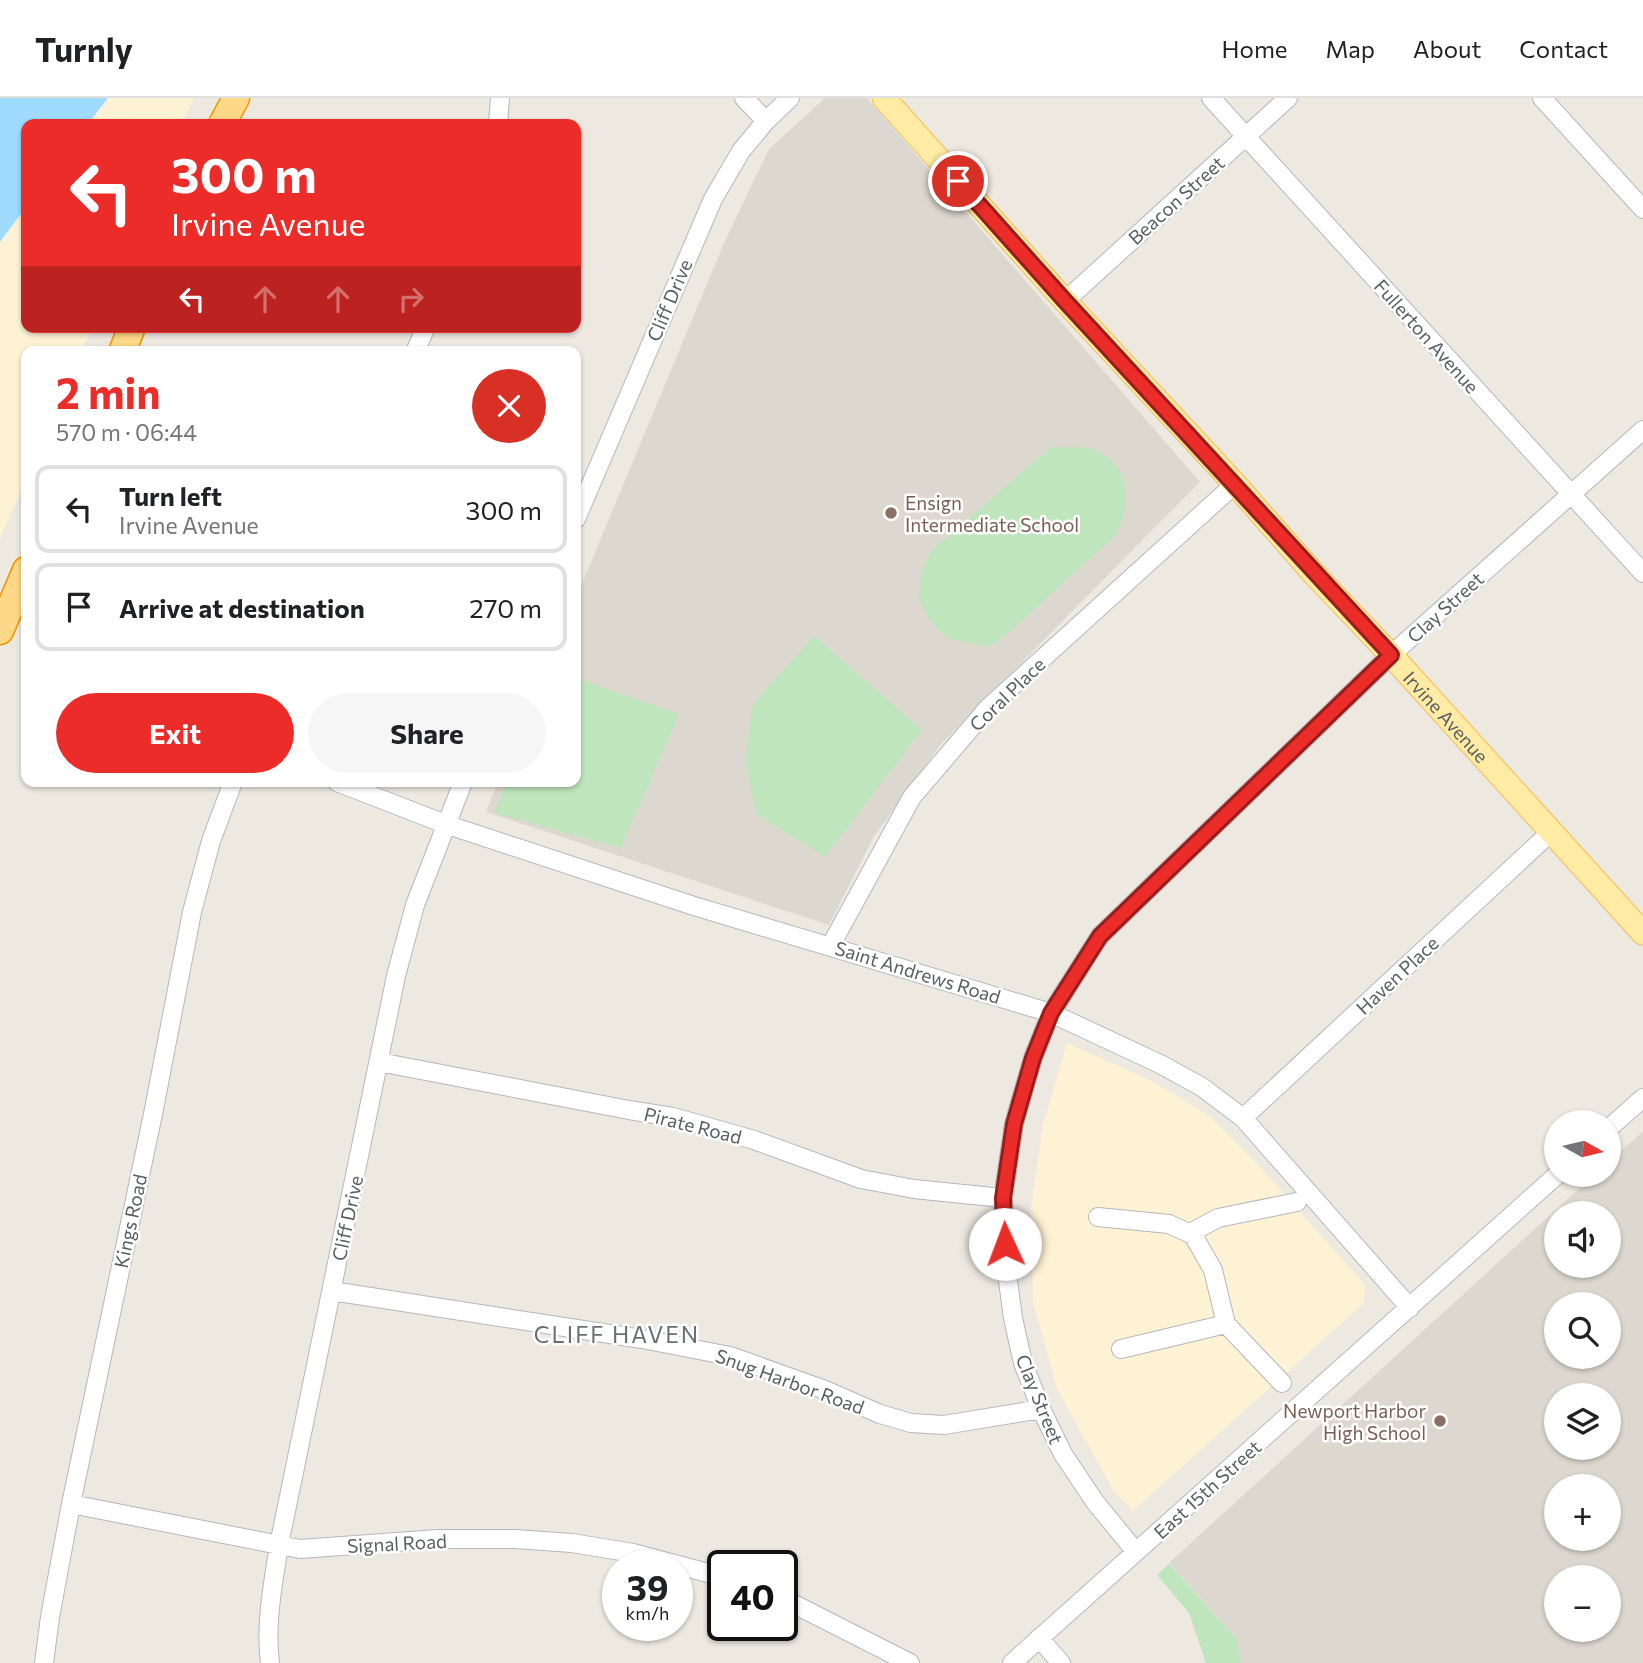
<!DOCTYPE html>
<html lang="en">
<head>
<meta charset="utf-8">
<style>
	:root { --surface:#fff; --page:#f6f6f6; --text:#202124; --muted:#757577; --line:#e0e0e0; --accent:#eb2c29 }
	body { margin:0; font-family:Commissioner,sans-serif; background:var(--page); color:var(--text); height:100vh; display:flex; flex-direction:column; font-size:26px; white-space:nowrap }
	* { box-sizing:border-box; margin:0 }
	p { font-size:23px; color:var(--muted) }
	.icon { flex:none; width:38px; height:38px; fill:none; stroke:currentColor; stroke-width:2; stroke-linecap:round; stroke-linejoin:round }
	.map { position:relative; flex:1; overflow:hidden }
	.details { position:absolute; left:21px; top:248px; width:560px; height:441px; display:flex; flex-direction:column; background:var(--surface); border-radius:14px; box-shadow:0 2px 5px #0004 }
	.details>* { flex:none }
	.top-card { position:absolute; left:21px; top:21px; width:560px; height:214px; border-radius:14px; box-shadow:0 2px 5px #0004; background:#eb2c29; color:#fff; overflow:hidden }
	.needle { width:46px; rotate:98deg }
	.controls { position:absolute; left:1544px; top:1012px; display:grid; gap:14px }
	.controls a { display:grid; place-items:center; width:77px; height:77px; border-radius:50%; background:var(--surface); box-shadow:0 2px 5px #0004; font-size:35px }
	.speed { position:absolute; left:602px; top:1452px; display:flex; gap:14px; font-size:35px; font-weight:700; text-align:center }
	.speed>* { display:grid; place-content:center; width:91px; height:91px; border-radius:50%; background:var(--surface); box-shadow:0 2px 5px #0004; line-height:1 }
	.speed small { font-size:18px; font-weight:400 }
	.speed .limit { border:4px solid #111; border-radius:10px; background:#fff; color:#111 }
	.pin { position:absolute; display:grid; place-items:center; width:60px; height:60px; color:#fff; margin:-30px; border:4px solid #fff; border-radius:50%; box-shadow:0 2px 7px #0007 }
	.me { position:absolute; width:77px; margin:-38px; rotate:358deg; stroke-linejoin:round; filter:drop-shadow(0 0 5px #0008) }
	.turn { display:flex; align-items:center; gap:24px; height:147px; padding:0 35px; font-size:32px }
	.turn .icon { width:91px; height:91px; stroke-width:2.5 }
	.turn b { display:block; font-size:49px; line-height:60px }
	.lanes { display:flex; align-items:center; height:66px; padding:0 35px; background:#0003; justify-content:center; gap:35px; direction:ltr }
	.lanes .off { opacity:.35 }
	.round { display:grid; place-items:center; flex:none; width:74px; height:74px; border-radius:37px; background:var(--page) }
	.headline { display:flex; align-items:center; justify-content:space-between; height:119px; padding:0 35px }
	h1 { font-size:42px; font-weight:700; line-height:52px; color:var(--accent) }
	.primary-button { display:flex; gap:14px; margin-top:auto; padding:14px 35px }
	.primary-button a { flex:1; height:80px; border-radius:42px; background:var(--accent); color:#fff; font-size:28px; font-weight:700; line-height:80px; text-align:center }
	.primary-button a+a { background:var(--page); color:var(--text) }
	ul { padding:0; list-style:none }
	li { display:flex; align-items:center; gap:21px; height:88px; margin:0 14px 10px; padding:0 21px; border:4px solid var(--line); border-radius:14px }
	li div { flex:1 }
	li b { display:block; font-size:26px }
	li em { font-style:normal }
	header { display:flex; align-items:center; gap:42px; box-sizing:border-box; height:98px; padding:0 35px; background:var(--surface); border-bottom:2px solid var(--line) }
	header strong { font-size:33px }
	nav { display:flex; gap:38px; margin-inline-start:auto; font-size:24px }
	.map>svg:first-child { display:block }
	.commercial { fill:#fef2d4 }
	.education { fill:#ddd8cf; fill-rule:evenodd }
	.green { fill:#bfe5bc }
	.water { fill:#9edbff }
	.lines { fill:none; stroke-linecap:round; stroke-linejoin:round }
	.minor-casing { stroke:#b4b7bc; stroke-width:20 }
	.major-casing { stroke:#f3bc54; stroke-width:25 }
	.highway-casing { stroke:#ed9500; stroke-width:29 }
	.minor { stroke:#fff; stroke-width:18 }
	.major { stroke:#ffeba3; stroke-width:23 }
	.highway { stroke:#fed886; stroke-width:26 }
	.route-casing { stroke:#991d1b; stroke-width:18 }
	.route { stroke:#eb2c29; stroke-width:12 }
	.education-dot { fill:#8d6e63; stroke:#fff; stroke-width:2.5 }
	.labels { text-anchor:middle; dominant-baseline:central; stroke-width:5; stroke-linejoin:round; paint-order:stroke }
	.street-label { font-size:19px; fill:#595e62; stroke:#fff }
	.education-label { font-size:19px; fill:#785e54; stroke:#fff; text-anchor:start }
	.quarter-label { font-size:23px; letter-spacing:2px; fill:#6a7074; stroke:#fff }
</style>
</head>
<body>
<header>
<strong>Turnly</strong>
<nav><a>Home</a><a>Map</a><a>About</a><a>Contact</a></nav>
</header>
<div class="map">
<svg width="1643" height="1565" viewBox="0 0 1643 1565">
	<rect width="100%" height="100%" fill="#ede9e1"/>
	<path class="commercial" d="M0 0H194L182 26H26V229H92L82 254H26V381L0 441Z
		M1067 945 1150 982 1210 1018 1251 1059 1365 1187 1364 1205 1133 1413 1114 1394 1057 1291 1033 1204 1031 1110 1043 1026Z"/>
	<path class="education" d="M825 0H867L1200 384 941 646 873 740 829 827 486 714 498 684H576V500L724 145 769 51Z
		M1643 1033V1565H1241L1237 1541 1169 1465 1595 1076H1608V1065ZM1556 1115H1608V1167H1556ZM1556 1206H1608V1258H1556ZM1556 1297H1608V1349H1556ZM1556 1388H1608V1440H1556ZM1556 1479H1608V1531H1556Z"/>
	<path class="green" d="M1051 349C1065 349 1082 348 1096 352 1100 354 1105 358 1109 361 1134 381 1127 412 1116 437L1005 538 989 549 947 540 930 523 919 501 921 473 932 452Z
		M814 538 922 632 825 759 756 716 745 662 753 606Z
		M576 580 679 616 621 750 494 715 507 684H576Z
		M1169 1466 1237 1541 1241 1565H1206L1189 1515 1157 1477Z"/>
	<path class="water" d="M0 0H108L88 26H26V109L0 144Z"/>
	<g class="lines">
		<g class="minor-casing">
			<path id="minor" d="M744 0 766 23
				M1211 0 1643 475
				M1542 0 1643 111
				M498 26 500 0
				M1065 203 1288 0
				M415 254 426 229
				M576 421 713 101 741 53 766 23 790 0
				M337 684 445 726 694 808 1051 915 1160 966 1202 989 1243 1020 1410 1210
				M831 847 912 699 988 610 1235 386
				M379 964 629 1012 673 1019 754 1042 861 1081 914 1091 1003 1100
				M1243 1020 1552 733
				M1608 1031 1643 1000
				M1098 1119 1169 1126 1193 1137 1213 1172 1226 1226 1282 1285
				M1190 1135 1218 1120 1297 1104
				M332 1193 642 1241 730 1258 825 1292 880 1316 911 1325 944 1327 1041 1311
				M1121 1251 1226 1226
				M71 1406 300 1451 438 1441H515L572 1445 633 1455 723 1479
				M1136 1454 1095 1404 1063 1356 1041 1311 1023 1265 1013 1220 1006 1168 1003 1100 1014 1026 1033 960 1051 915 1100 838 1391 557 1643 332
				M782 1500 910 1565
				M1039 1540 1061 1565
				M44 1565 50 1519 71 1406 153 1016 192 814 211 743 233 684
				M270 1565C265 1526 273 1486 279 1447L396 878 415 807 463 684
				M1012 1565 1558 1076"/>
		</g>
		<g class="major-casing">
			<g id="major">
				<path id="s1" d="M884 0 1065 203 1235 386 1314 476 1391 557 1643 835"/>
			</g>
		</g>
		<g class="highway-casing">
			<path id="highway" d="M222 26 236 0
				M122 254 132 229
				M0 533 26 472"/>
		</g>
		<use href="#minor" class="minor"/>
		<use href="#major" class="major"/>
		<use href="#highway" class="highway"/>
	</g>
	<g class="lines">
		<g class="route-casing">
			<path id="route" d="M958 83 1065 203 1391 557 1100 838 1051 915 1033 960 1014 1026 1003 1100 1005 1146"/>
		</g>
		<use href="#route" class="route"/>
	</g>
	<g class="education-dot">
		<circle cx="891" cy="415" r="7"/>
		<circle cx="1440" cy="1323" r="7"/>
	</g>
	<g class="labels">
		<g class="street-label">
			<text transform="translate(1176 102) rotate(-42)">Beacon Street</text>
			<text transform="translate(669 202) rotate(-67)">Cliff Drive</text>
			<text transform="translate(1427 238) rotate(48)">Fullerton Avenue</text>
			<text transform="translate(1445 509) rotate(-42)">Clay Street</text>
			<text transform="translate(1007 596) rotate(-44)">Coral Place</text>
			<text stroke="none"><textPath href="#s1" startOffset="836">Irvine Avenue</textPath></text>
			<text transform="translate(918 874) rotate(17)">Saint Andrews Road</text>
			<text transform="translate(1397 877) rotate(-43)">Haven Place</text>
			<text transform="translate(693 1027) rotate(14)">Pirate Road</text>
			<text transform="translate(347 1120) rotate(-78)">Cliff Drive</text>
			<text transform="translate(130 1123) rotate(-78)">Kings Road</text>
			<text transform="translate(790 1283) rotate(20)">Snug Harbor Road</text>
			<text transform="translate(1040 1301) rotate(68)">Clay Street</text>
			<text transform="translate(1207 1391) rotate(-42)">East 15th Street</text>
			<text transform="translate(397 1445) rotate(-3)">Signal Road</text>
		</g>
		<g class="education-label">
			<text x="905" y="404">Ensign<tspan x="905" dy="22">Intermediate School</tspan></text>
			<text x="1426" y="1312" text-anchor="end">Newport Harbor<tspan x="1426" dy="22">High School</tspan></text>
		</g>
		<g class="quarter-label">
			<text x="617" y="1236">CLIFF HAVEN</text>
		</g>
	</g>
</svg>
<div class="controls">
<a><svg class="needle" viewBox="-14 -14 28 28"><path d="M0-13l5 13h-10z" fill="#e53935"/><path d="M0 13l5-13h-10z" fill="#757577"/></svg></a>
<a><svg class="icon" aria-label="sound" viewBox="0 0 24 24"><path d="M4 9h4l5-4v14l-5-4H4zM17 9q2 3 0 6"/></svg></a>
<a><svg class="icon" aria-label="search" viewBox="0 0 24 24"><circle cx="10" cy="10" r="6"/><path d="M15 15l6 6"/></svg></a>
<a><svg class="icon" aria-label="layers" viewBox="0 0 24 24"><path d="M12 4l9 5-9 5-9-5zM3 14l9 5 9-5"/></svg></a>
<a>+</a>
<a>−</a>
</div>
<div class="speed"><div>39<small>km/h</small></div><div class="limit">40</div></div>
<div class="pin" style="left:958px;top:83px;background:#d93025"><svg class="icon" aria-label="arrive" viewBox="0 0 24 24"><path d="M6 21V4h12l-3 4 3 4H6"/></svg></div>
<svg class="me" style="left:1005px;top:1146px" viewBox="-20 -20 40 40"><circle r="19" fill="#fff"/><path d="M0-13L10 11 0 6-10 11z" fill="#eb2c29"/></svg>
<div class="top-card">
<div class="turn"><svg class="icon" aria-label="left" viewBox="0 0 24 24"><path d="M17 20v-9H6M10 6l-5 5 5 5"/></svg><div><b>300 m</b>Irvine Avenue</div></div>
<div class="lanes"><svg class="icon" aria-label="left" viewBox="0 0 24 24"><path d="M17 20v-9H6M10 6l-5 5 5 5"/></svg><svg class="icon off" aria-label="ahead" viewBox="0 0 24 24"><path d="M12 20V5M6 11l6-6 6 6"/></svg><svg class="icon off" aria-label="ahead" viewBox="0 0 24 24"><path d="M12 20V5M6 11l6-6 6 6"/></svg><svg class="icon off" aria-label="right" viewBox="0 0 24 24"><path d="M7 20v-9h11M14 6l5 5-5 5"/></svg></div>
</div>
<section class="details">
<div class="headline"><div><h1>2 min</h1><p>570 m · 06:44</p></div><a class="round" style="background:#d93025;color:#fff"><svg class="icon" aria-label="close" viewBox="0 0 24 24"><path d="M6 6l12 12M18 6L6 18"/></svg></a></div>
<ul>
<li><svg class="icon" aria-label="left" viewBox="0 0 24 24"><path d="M17 20v-9H6M10 6l-5 5 5 5"/></svg><div><b>Turn left</b><p>Irvine Avenue</p></div><em>300 m</em></li>
<li><svg class="icon" aria-label="arrive" viewBox="0 0 24 24"><path d="M6 21V4h12l-3 4 3 4H6"/></svg><div><b>Arrive at destination</b></div><em>270 m</em></li>
</ul>
<div class="primary-button"><a>Exit</a><a>Share</a></div>
</section>
</div>
</body>
</html>
